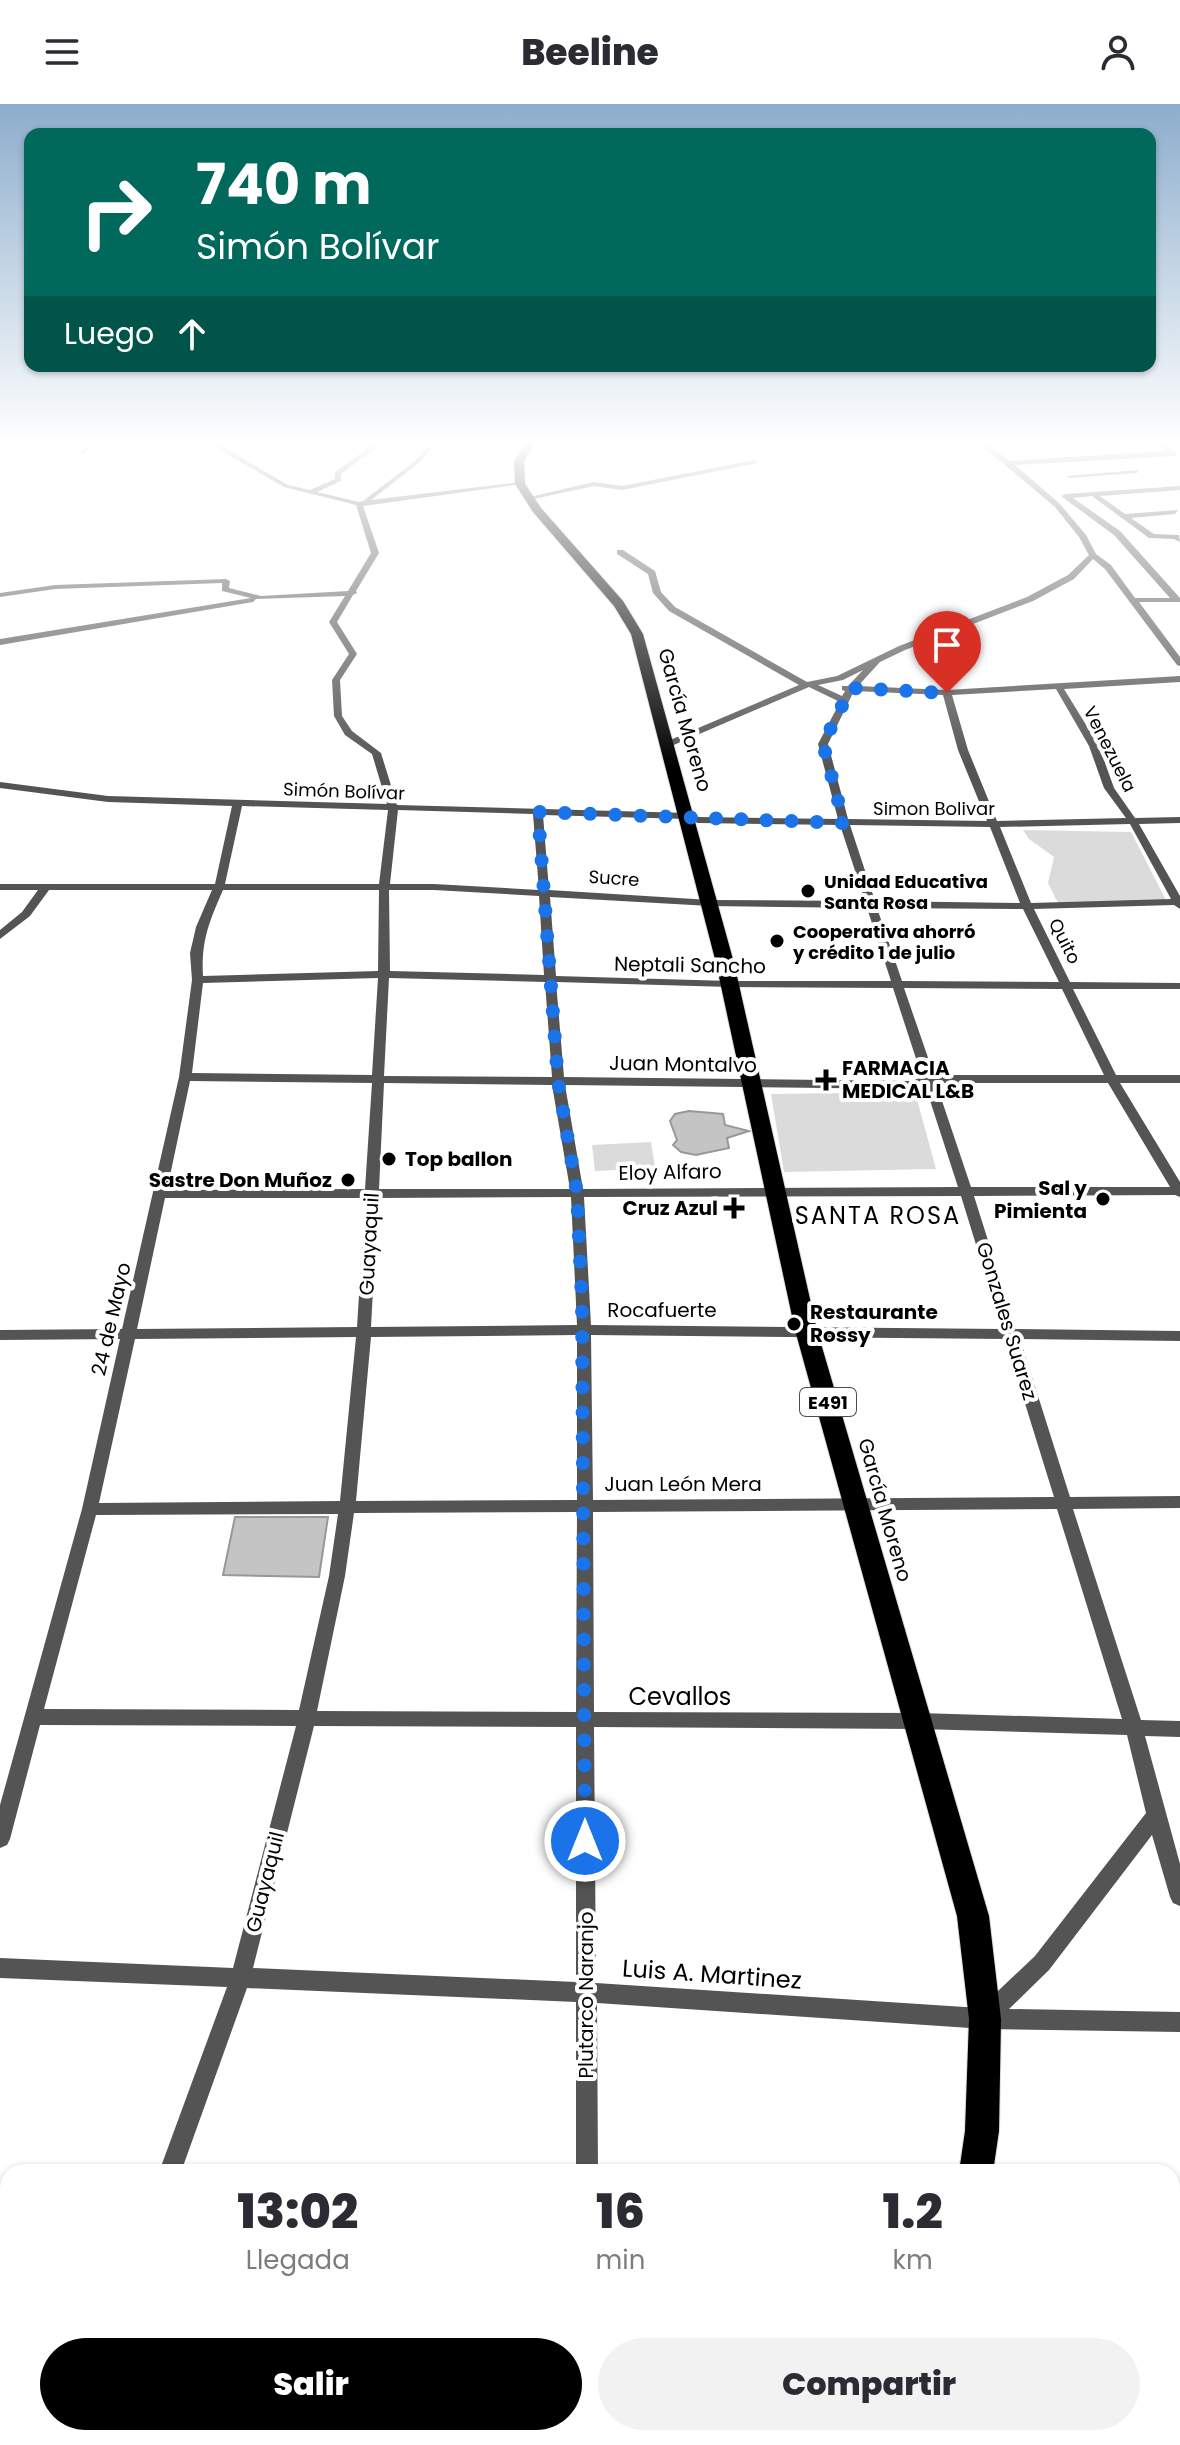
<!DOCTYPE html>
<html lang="es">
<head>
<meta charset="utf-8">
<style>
	:root { --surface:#fff; --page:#f2f2f3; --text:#2b2b33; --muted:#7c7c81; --accent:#000 }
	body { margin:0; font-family:Poppins,sans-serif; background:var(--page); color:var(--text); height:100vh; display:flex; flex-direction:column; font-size:30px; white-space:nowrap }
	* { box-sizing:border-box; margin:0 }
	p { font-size:26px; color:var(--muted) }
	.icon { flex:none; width:44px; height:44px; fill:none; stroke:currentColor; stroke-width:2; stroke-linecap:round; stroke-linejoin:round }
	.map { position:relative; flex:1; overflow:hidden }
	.details { position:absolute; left:0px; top:2060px; width:1180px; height:282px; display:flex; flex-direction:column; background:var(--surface); border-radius:24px 24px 0 0; box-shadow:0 2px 6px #0004 }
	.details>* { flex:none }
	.guide { position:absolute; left:24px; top:24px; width:1132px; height:244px; border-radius:16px; box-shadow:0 2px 6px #0004; background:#00695c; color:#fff; overflow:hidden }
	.pin { position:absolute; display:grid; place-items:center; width:68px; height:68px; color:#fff; margin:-82px -34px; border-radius:50% 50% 50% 0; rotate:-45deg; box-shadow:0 0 8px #0007 }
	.pin .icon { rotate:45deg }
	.me { position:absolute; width:88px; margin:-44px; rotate:0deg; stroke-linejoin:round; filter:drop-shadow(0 0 6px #0008) }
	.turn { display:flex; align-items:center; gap:28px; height:168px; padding:0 40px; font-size:36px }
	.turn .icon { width:104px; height:104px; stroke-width:2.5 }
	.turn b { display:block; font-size:56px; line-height:68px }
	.then { display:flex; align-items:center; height:76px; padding:0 40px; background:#0003; gap:16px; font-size:30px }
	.eta { display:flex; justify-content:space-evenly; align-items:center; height:136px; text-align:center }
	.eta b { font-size:48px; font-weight:800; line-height:56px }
	.primary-button { display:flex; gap:16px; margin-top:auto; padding:16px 40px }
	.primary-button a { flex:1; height:92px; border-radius:48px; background:var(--accent); color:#fff; font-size:32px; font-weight:800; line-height:92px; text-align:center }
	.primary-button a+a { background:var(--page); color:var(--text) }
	header { display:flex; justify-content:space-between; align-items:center; height:104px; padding:0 40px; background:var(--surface); font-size:36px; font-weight:800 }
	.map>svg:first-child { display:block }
	.green { fill:#dbdbdb }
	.building { fill:#c4c4c4; stroke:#989898; stroke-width:2 }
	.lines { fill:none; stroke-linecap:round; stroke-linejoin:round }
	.major-casing { stroke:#dbdbdb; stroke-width:2 }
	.highway-casing { stroke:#dbdbdb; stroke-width:2 }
	.minor { fill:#545454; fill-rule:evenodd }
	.major { fill:#000; fill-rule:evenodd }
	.highway { fill:#000; fill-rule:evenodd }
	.route { stroke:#1a73e8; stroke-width:14; stroke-dasharray:0 25.2 }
	.poi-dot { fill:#000; stroke:#fff; stroke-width:3 }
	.labels { text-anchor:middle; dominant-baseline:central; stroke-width:8; stroke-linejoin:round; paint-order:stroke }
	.far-street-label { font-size:18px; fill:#000; stroke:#fff }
	.far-poi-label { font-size:18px; font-weight:bold; fill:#000; stroke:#fff; text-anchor:start }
	.shield { fill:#fff; stroke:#4c4c4c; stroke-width:2 }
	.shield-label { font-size:18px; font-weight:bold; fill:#000 }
	.street-label { font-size:20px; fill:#000; stroke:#fff }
	.poi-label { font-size:20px; font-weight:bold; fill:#000; stroke:#fff; text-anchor:start }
	.quarter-label { font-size:24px; letter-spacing:2px; fill:#000; stroke:#fff }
	.near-street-label { font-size:24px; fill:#000; stroke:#fff }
</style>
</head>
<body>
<header><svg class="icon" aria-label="menu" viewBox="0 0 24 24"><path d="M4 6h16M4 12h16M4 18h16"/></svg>Beeline<svg class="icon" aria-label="person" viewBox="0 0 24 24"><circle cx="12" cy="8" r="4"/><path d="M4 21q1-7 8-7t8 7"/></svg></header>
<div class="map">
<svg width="1180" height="2341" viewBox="0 0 1180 2341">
	<rect width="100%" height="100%" fill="#fff"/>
	<path class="green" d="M1023 726 1131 728 1166 796 1058 799 1048 779 1054 753 1029 735Z
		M915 988 936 1065 784 1068 771 990Z
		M651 1038 655 1064 595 1067 592 1041Z"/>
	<path class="building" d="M689 1007 723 1010 725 1021 749 1027 727 1034 729 1044 696 1051 681 1048 673 1041 677 1036 670 1017 675 1010Z
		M235 1413H328L319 1473 223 1471Z"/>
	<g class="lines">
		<g class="major-casing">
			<path id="major" d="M924 2334H956L955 2341H923Z"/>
		</g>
		<g class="highway-casing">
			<path id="highway" d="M528 335H538L524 357 525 380 541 404 623 497 643 530 734 859 817 1226 989 1812 1001 1915 999 2027 993 2068H959L965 2027 969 1915 957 1812 795 1226 716 859 631 530 614 502 533 408 515 380 514 357Z
				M880 2334H918L915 2341H877Z"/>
		</g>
		<path class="minor" d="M91 335H97L84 350H80Z
			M179 335H210L288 381 310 386 335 375V368L381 335H388L341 370V377L317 388 359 398 363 397 415 357 435 335H441L419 359 371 396 520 378 523 380 363 402 379 449 356 487 357 489 353 491 337 518 357 550 340 576 342 612 352 627 381 649 397 701 688 709 699 713 838 715 818 640 840 598 809 583 669 643H663V639L799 581 669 507 653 489 648 470 617 450V446H623L655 467 661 488 675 503 807 578 837 572 899 542 1027 493 1068 471 1089 451 1079 433 1055 403 974 335H981L1010 357 1167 347 1149 335H1156L1178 350 1175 352 1015 361 1060 400 1086 431 1096 450 1111 461 1135 494H1170L1114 431 1061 392 1065 390 1180 382V386L1100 392 1125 410 1178 406 1175 410 1131 414 1154 430 1179 431 1180 438 1174 435 1149 434 1092 392 1073 394 1120 427 1180 494V498H1139L1180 553V562L1177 561 1105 465 1093 455 1074 475 1033 497 905 546 880 558 858 582 947 586 1180 572V578L1064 585 1099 642 1114 684 1135 714 1180 713V719L1139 720 1180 792V805L1174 801 1034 805 1070 878 1180 879V885H1073L1116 971H1180V979H1120L1180 1078V1093L1175 1091 974 1092 1016 1225 1180 1227V1237L1020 1235 1070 1393 1180 1392V1404L1073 1405 1141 1616 1180 1617V1633L1145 1632 1180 1760V1802L1173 1799 1170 1793 1152 1731 1049 1866 1009 1905 1180 1908V1928L985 1925 597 1899 598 2068H576V1898L247 1884 181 2068H159L227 1883 0 1874V1854L233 1864 296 1622 40 1621 10 1735 7 1741 0 1744V1701L82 1405 120 1235 0 1236V1226L122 1225 179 973 192 876 190 849 196 823 212 786H49L30 812 0 835V826L22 808 38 786H0V780H215L232 702 108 698 0 684V678L108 692 387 700 372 650 345 631 334 612 332 576 349 550 329 518 345 492 256 495 253 498 0 541V535L251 494 222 487V479L55 485 0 493V489L55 481 226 475 230 477 229 484 261 492 348 487 371 449 356 401 284 383 208 339ZM863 566 848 582H842V586L845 587 842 592 818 581 843 576ZM1056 585 1089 642 1104 684 1126 714 997 717 968 646 952 591ZM854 587 943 591 958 646 987 717 848 715 828 640ZM242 702 388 706 379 780H225ZM398 706 533 710 539 786 434 780H390ZM543 711 687 715 698 719 840 721 865 797 710 796 549 786ZM1130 720 1171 795 1031 799 1000 723ZM850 721 990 723 1020 799 875 797ZM223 786H379L378 867 203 872C201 837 209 818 223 786ZM389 786H434L539 792 544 871 390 867ZM550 793 710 802 867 804 891 877H730L556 872ZM877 804 1023 805 1059 878 902 877ZM378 874 372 971 192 969 203 879ZM389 874 545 878 552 973 384 972ZM556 878 730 883 893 884 922 973 912 977 564 973ZM904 884 1062 885 1104 971H934ZM190 977 372 979 365 1085 167 1086ZM384 979 552 981 570 1085H379ZM936 979H1108L1170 1083H971ZM565 981 913 985 925 981 958 1083 583 1085ZM961 1092 1002 1225 591 1221 584 1093ZM571 1093 577 1221 371 1223 378 1094ZM165 1094H365L357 1223 137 1225ZM577 1231V1396L356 1397 371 1233ZM591 1231 1005 1235 1054 1393 593 1396ZM356 1233 340 1397 99 1399 135 1235ZM1057 1405 1122 1615 919 1609 594 1608 593 1408ZM577 1408 576 1608 317 1607 345 1472 354 1409ZM338 1410 329 1472 299 1606 44 1605 96 1411ZM314 1622 576 1623V1878L253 1864ZM594 1623 919 1625 1127 1631 1146 1709 1035 1852 980 1904 596 1879Z
			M755 356 757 359 622 386 594 382 529 396 525 394 594 378 622 382Z
			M1139 366 1137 369 1069 374 1066 372Z
			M94 2334H118L117 2341H93Z
			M573 2334H597V2341H573Z"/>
		<use href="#major" class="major"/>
		<use href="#highway" class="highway"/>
	</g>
	<linearGradient id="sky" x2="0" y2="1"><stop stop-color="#8cadcc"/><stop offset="0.51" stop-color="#fff"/><stop offset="1" stop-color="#fff" stop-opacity="0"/></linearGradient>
	<rect width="1180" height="663" fill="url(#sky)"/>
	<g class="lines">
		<path class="route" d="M585 1737 582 1199 577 1089 558 977 538 708 844 719 823 640 851 584 947 589"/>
	</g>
	<g class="poi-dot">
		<circle cx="808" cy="787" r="8"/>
		<circle cx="777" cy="837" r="8"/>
		<path d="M822 964h8v8h8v8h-8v8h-8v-8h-8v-8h8z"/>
		<circle cx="389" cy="1055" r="8"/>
		<circle cx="348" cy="1076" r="8"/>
		<circle cx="1103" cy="1095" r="8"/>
		<path d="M730 1092h8v8h8v8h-8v8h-8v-8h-8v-8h8z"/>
		<circle cx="794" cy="1220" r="8"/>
	</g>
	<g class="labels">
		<g class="far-street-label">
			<text transform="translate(1110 645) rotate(63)">Venezuela</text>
			<text transform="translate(344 687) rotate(2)">Simón Bolívar</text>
			<text x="934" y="704">Simon Bolivar</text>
			<text transform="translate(614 774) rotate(4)">Sucre</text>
			<text transform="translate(1065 837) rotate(63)">Quito</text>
		</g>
		<g class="far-poi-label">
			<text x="824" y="777">Unidad Educativa<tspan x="824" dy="21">Santa Rosa</tspan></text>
			<text x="793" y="827">Cooperativa ahorró<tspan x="793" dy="21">y crédito 1 de julio</tspan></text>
		</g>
		<rect class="shield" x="800" y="1284" width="56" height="28" rx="6"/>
		<g class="shield-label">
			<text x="828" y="1298">E491</text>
		</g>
		<g class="street-label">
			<text transform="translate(685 616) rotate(74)">García Moreno</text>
			<text transform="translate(690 861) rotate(1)">Neptali Sancho</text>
			<text transform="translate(683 960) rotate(1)">Juan Montalvo</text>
			<text transform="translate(670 1068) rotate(-1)">Eloy Alfaro</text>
			<text transform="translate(369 1140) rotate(-87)">Guayaquil</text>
			<text x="662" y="1206">Rocafuerte</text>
			<text transform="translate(111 1215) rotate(-77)">24 de Mayo</text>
			<text transform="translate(1007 1217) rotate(73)">Gonzales Suarez</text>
			<text x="683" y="1380">Juan León Mera</text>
			<text transform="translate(885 1406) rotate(74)">García Moreno</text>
			<text transform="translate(265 1778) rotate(-76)">Guayaquil</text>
			<text transform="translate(586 1891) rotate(-90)">Plutarco Naranjo</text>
		</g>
		<g class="poi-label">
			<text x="842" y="964">FARMACIA<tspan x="842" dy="23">MEDICAL L&amp;B</tspan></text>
			<text x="405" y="1055">Top ballon</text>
			<text x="332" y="1076" text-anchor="end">Sastre Don Muñoz</text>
			<text x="1087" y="1084" text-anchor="end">Sal y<tspan x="1087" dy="23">Pimienta</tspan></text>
			<text x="718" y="1104" text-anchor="end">Cruz Azul</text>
			<text x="810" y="1208">Restaurante<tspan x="810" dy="23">Rossy</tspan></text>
		</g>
		<g class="quarter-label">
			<text x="878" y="1111">SANTA ROSA</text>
		</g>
		<g class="near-street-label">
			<text x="680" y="1592">Cevallos</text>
			<text transform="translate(712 1870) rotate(4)">Luis A. Martinez</text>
		</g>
	</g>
</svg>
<div class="pin" style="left:947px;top:589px;background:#d93025"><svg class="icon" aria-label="arrive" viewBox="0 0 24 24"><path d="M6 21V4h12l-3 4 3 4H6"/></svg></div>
<svg class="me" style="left:585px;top:1737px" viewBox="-20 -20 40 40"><circle r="17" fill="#1a73e8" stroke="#fff" stroke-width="3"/><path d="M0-11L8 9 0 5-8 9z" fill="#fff"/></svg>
<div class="guide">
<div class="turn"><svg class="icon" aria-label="right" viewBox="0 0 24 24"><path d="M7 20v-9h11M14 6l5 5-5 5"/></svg><div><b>740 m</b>Simón Bolívar</div></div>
<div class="then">Luego<svg class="icon" aria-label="ahead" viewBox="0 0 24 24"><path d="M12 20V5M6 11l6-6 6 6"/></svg></div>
</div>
<section class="details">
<div class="eta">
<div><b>13:02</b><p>Llegada</p></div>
<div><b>16</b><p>min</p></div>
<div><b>1.2</b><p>km</p></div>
</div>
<div class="primary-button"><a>Salir</a><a>Compartir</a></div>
</section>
</div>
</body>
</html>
